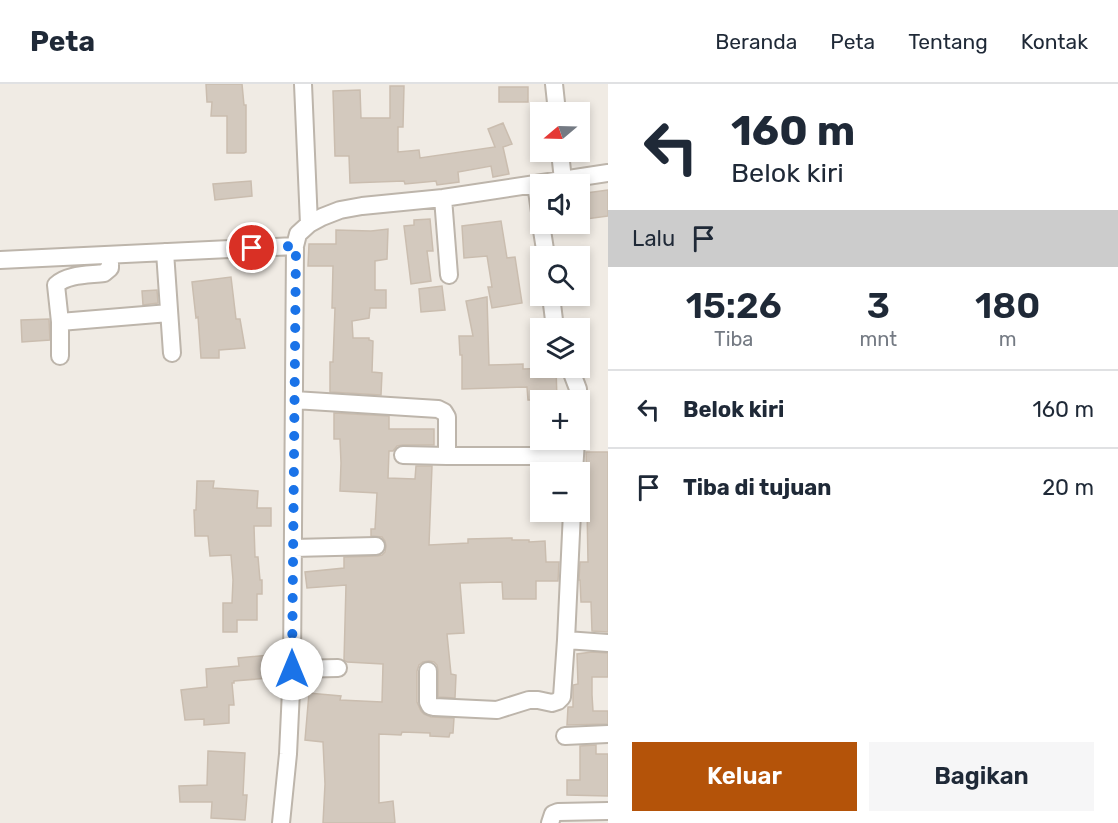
<!DOCTYPE html>
<html lang="id">
<head>
<meta charset="utf-8">
<style>
	:root { --surface:#fff; --page:#f6f6f7; --text:#1f2937; --muted:#747a83; --line:#e0e1e3; --accent:#b45309 }
	body { margin:0; font-family:Rubik,sans-serif; background:var(--page); color:var(--text); height:100vh; display:flex; flex-direction:column; font-size:22px; white-space:nowrap }
	* { box-sizing:border-box; margin:0 }
	p { font-size:20px; color:var(--muted) }
	.icon { flex:none; width:33px; height:33px; fill:none; stroke:currentColor; stroke-width:2; stroke-linecap:round; stroke-linejoin:round }
	.map { position:relative; flex:1; overflow:hidden }
	.panel { display:flex; flex-direction:column; background:var(--surface); width:510px }
	.panel>* { flex:none }
	.guide { background:#fff; color:var(--text); overflow:hidden }
	.needle { width:39px; rotate:251deg }
	.tools { position:absolute; left:530px; top:18px; display:grid; gap:12px }
	.tools a { display:grid; place-items:center; width:60px; height:60px; border-radius:0px; background:var(--surface); box-shadow:0 3px 9px #0003; font-size:30px }
	.pin { position:absolute; display:grid; place-items:center; width:51px; height:51px; color:#fff; margin:-26px; border:3px solid #fff; border-radius:50%; box-shadow:0 2px 6px #0007 }
	.me { position:absolute; width:66px; margin:-33px; rotate:0deg; stroke-linejoin:round; filter:drop-shadow(0 0 4px #0008) }
	.turn { display:flex; align-items:center; gap:21px; height:126px; padding:0 24px; font-size:27px }
	.turn .icon { width:78px; height:78px; stroke-width:2.5 }
	.turn b { display:block; font-size:42px; line-height:51px }
	.then { display:flex; align-items:center; height:57px; padding:0 24px; background:#0003; gap:12px; font-size:22px }
	.eta { display:flex; justify-content:space-evenly; align-items:center; height:102px; text-align:center }
	.eta b { font-size:36px; font-weight:600; line-height:42px }
	.primary-button { display:flex; gap:12px; margin-top:auto; padding:12px 24px }
	.primary-button a { flex:1; height:69px; border-radius:0px; background:var(--accent); color:#fff; font-size:24px; font-weight:600; line-height:69px; text-align:center }
	.primary-button a+a { background:var(--page); color:var(--text) }
	ul { padding:0; list-style:none }
	li { display:flex; align-items:center; gap:18px; height:78px; padding:0 24px; border-top:2px solid var(--line) }
	li div { flex:1 }
	li b { display:block; font-size:22px }
	li em { font-style:normal }
	header { display:flex; align-items:center; gap:36px; box-sizing:border-box; height:84px; padding:0 30px; background:var(--surface); border-bottom:2px solid var(--line) }
	header strong { font-size:28px }
	nav { display:flex; gap:33px; margin-inline-start:auto; font-size:21px }
	main { display:flex; flex:1; min-height:0 }
	.map>svg:first-child { display:block }
	.building { fill:#d3c9be; stroke:#cabdaf; stroke-width:1.5 }
	.lines { fill:none; stroke-linecap:round; stroke-linejoin:round }
	.minor-casing { stroke:#bdb5ab; stroke-width:20 }
	.minor { stroke:#fff; stroke-width:16 }
	.route { stroke:#1a73e8; stroke-width:10; stroke-dasharray:0 18 }
</style>
</head>
<body>
<header>
<strong>Peta</strong>
<nav><a>Beranda</a><a>Peta</a><a>Tentang</a><a>Kontak</a></nav>
</header>
<main>
<div class="map">
<svg width="608" height="739" viewBox="0 0 608 739">
	<rect width="100%" height="100%" fill="#f0ebe4"/>
	<path class="building" d="M206 0H242L244 21H246V68L244 69H227V32H211L212 18H207Z
		M390 2H404L403 43H398V68L419 66 420 74 495 63 488 45 503 39 512 60 503 63 509 90 493 93 491 82 458 88 459 98 437 101 436 97 405 100 404 97 350 99 349 72H335L333 7 360 6 361 34H390Z
		M499 3H528V18H499Z
		M251 97 252 112 215 116 213 100Z
		M608 106V132L579 136V110Z
		M430 135 433 167H427L431 197 411 200 404 142 414 141V136Z
		M501 137 507 174 515 173 522 219 492 224 488 203H492L487 172 464 174 462 142Z
		M388 145 387 175 375 177V206H386V224H370L369 234 352 237 353 254H369V256L373 257 372 288 382 289 381 311 330 308V278H333L335 224H332L333 182H308L309 160H336V146L371 147Z
		M231 193 236 235H240L245 264 219 266V274H201L198 233 196 234 192 198Z
		M442 202 445 226 421 228 419 205Z
		M157 206 158 219 143 221 142 207Z
		M487 213 489 281 523 280V285L556 284 557 316H528L527 303 462 305V271H460L459 252H473L466 217Z
		M49 235 50 256 22 258 21 236Z
		M334 329 389 332V345H434V361H403L397 362 393 367H389L388 394 415 395 416 382H432L429 461 468 459V455L512 454V456H529V458L545 457 546 478H559L558 497H536V515H503L502 498 460 499 464 549 447 550 451 590 456 591 455 614 438 613V586L437 581 434 578 429 577 423 578 419 581 417 587V618L421 627 424 630 431 633 454 634 453 649H450L449 653 430 652V649L402 648 401 651 379 650V719L393 717 395 739H323L325 700 323 658 305 656 309 609 341 612 340 616 382 618 383 580 347 578 344 576 346 501 307 504 305 488 344 484V473L377 472 382 471 385 468 386 462 385 457 382 453 371 452V445H375L377 409 340 407 341 379 340 355H334Z
		M586 368H608V548L592 547 591 518H581L580 496H579L580 478H588Z
		M197 397H214L213 404 258 407 257 424H271V442H254L255 473H258L260 496H262V510H257V536H237V548H223V519H232L233 496 231 471 210 472 208 452H195L194 426H196Z
		M592 568 608 569V593H592V611L593 627H608V640L567 641 568 623H573V601L578 600 577 570Z
		M280 570 281 593 234 597V599H232L234 621H229V639L204 641V635L185 636 181 606 207 603 206 585 239 582 238 574Z
		M596 661V670H608V712L567 711V696H580V662Z
		M208 667 245 669 243 711H247L245 736 211 734 212 718H180L179 702 207 701Z"/>
	<g class="lines">
		<g class="minor-casing">
			<path id="minor" d="M303 0 309 140
				M554 0 557 28
				M560 68 563 96
				M536 100 540 128
				M443 114 449 191
				M541 140 546 172
				M165 168 172 269
				M0 176 295 162
				M551 212 555 244
				M60 238 169 229
				M60 272V238L56 201C67 190 89 191 104 189L110 184V172
				M570 284 578 305V316
				M294 316 438 325 444 328 447 333V372H575
				M403 371 447 372
				M574 388 576 356
				M293 464 376 462
				M566 556 608 559
				M292 585 338 584
				M428 587V618L430 622 434 623 497 626 529 616H538L552 619 558 617 562 613 566 556 572 428
				M565 652 608 650
				M281 739 288 670 292 585 295 162 298 150 309 140 322 133 340 126 362 122 443 114 608 89
				M550 739 553 730 558 728 608 727"/>
		</g>
		<use href="#minor" class="minor"/>
	</g>
	<g class="lines">
		<path class="route" d="M252 164 296 162 292 585"/>
	</g>
</svg>
<div class="tools">
<a><svg class="needle" viewBox="-14 -14 28 28"><path d="M0-13l5 13h-10z" fill="#e53935"/><path d="M0 13l5-13h-10z" fill="#747a83"/></svg></a>
<a><svg class="icon" aria-label="sound" viewBox="0 0 24 24"><path d="M4 9h4l5-4v14l-5-4H4zM17 9q2 3 0 6"/></svg></a>
<a><svg class="icon" aria-label="search" viewBox="0 0 24 24"><circle cx="10" cy="10" r="6"/><path d="M15 15l6 6"/></svg></a>
<a><svg class="icon" aria-label="layers" viewBox="0 0 24 24"><path d="M12 4l9 5-9 5-9-5zM3 14l9 5 9-5"/></svg></a>
<a>+</a>
<a>−</a>
</div>
<div class="pin" style="left:252px;top:164px;background:#d93025"><svg class="icon" aria-label="arrive" viewBox="0 0 24 24"><path d="M6 21V4h12l-3 4 3 4H6"/></svg></div>
<svg class="me" style="left:292px;top:585px" viewBox="-20 -20 40 40"><circle r="19" fill="#fff"/><path d="M0-13L10 11 0 6-10 11z" fill="#1a73e8"/></svg>
</div>
<section class="panel">
<div class="guide">
<div class="turn"><svg class="icon" aria-label="left" viewBox="0 0 24 24"><path d="M17 20v-9H6M10 6l-5 5 5 5"/></svg><div><b>160 m</b>Belok kiri</div></div>
<div class="then">Lalu<svg class="icon" aria-label="arrive" viewBox="0 0 24 24"><path d="M6 21V4h12l-3 4 3 4H6"/></svg></div>
</div>
<div class="eta">
<div><b>15:26</b><p>Tiba</p></div>
<div><b>3</b><p>mnt</p></div>
<div><b>180</b><p>m</p></div>
</div>
<ul>
<li><svg class="icon" aria-label="left" viewBox="0 0 24 24"><path d="M17 20v-9H6M10 6l-5 5 5 5"/></svg><div><b>Belok kiri</b></div><em>160 m</em></li>
<li><svg class="icon" aria-label="arrive" viewBox="0 0 24 24"><path d="M6 21V4h12l-3 4 3 4H6"/></svg><div><b>Tiba di tujuan</b></div><em>20 m</em></li>
</ul>
<div class="primary-button"><a>Keluar</a><a>Bagikan</a></div>
</section>
</main>
</body>
</html>
